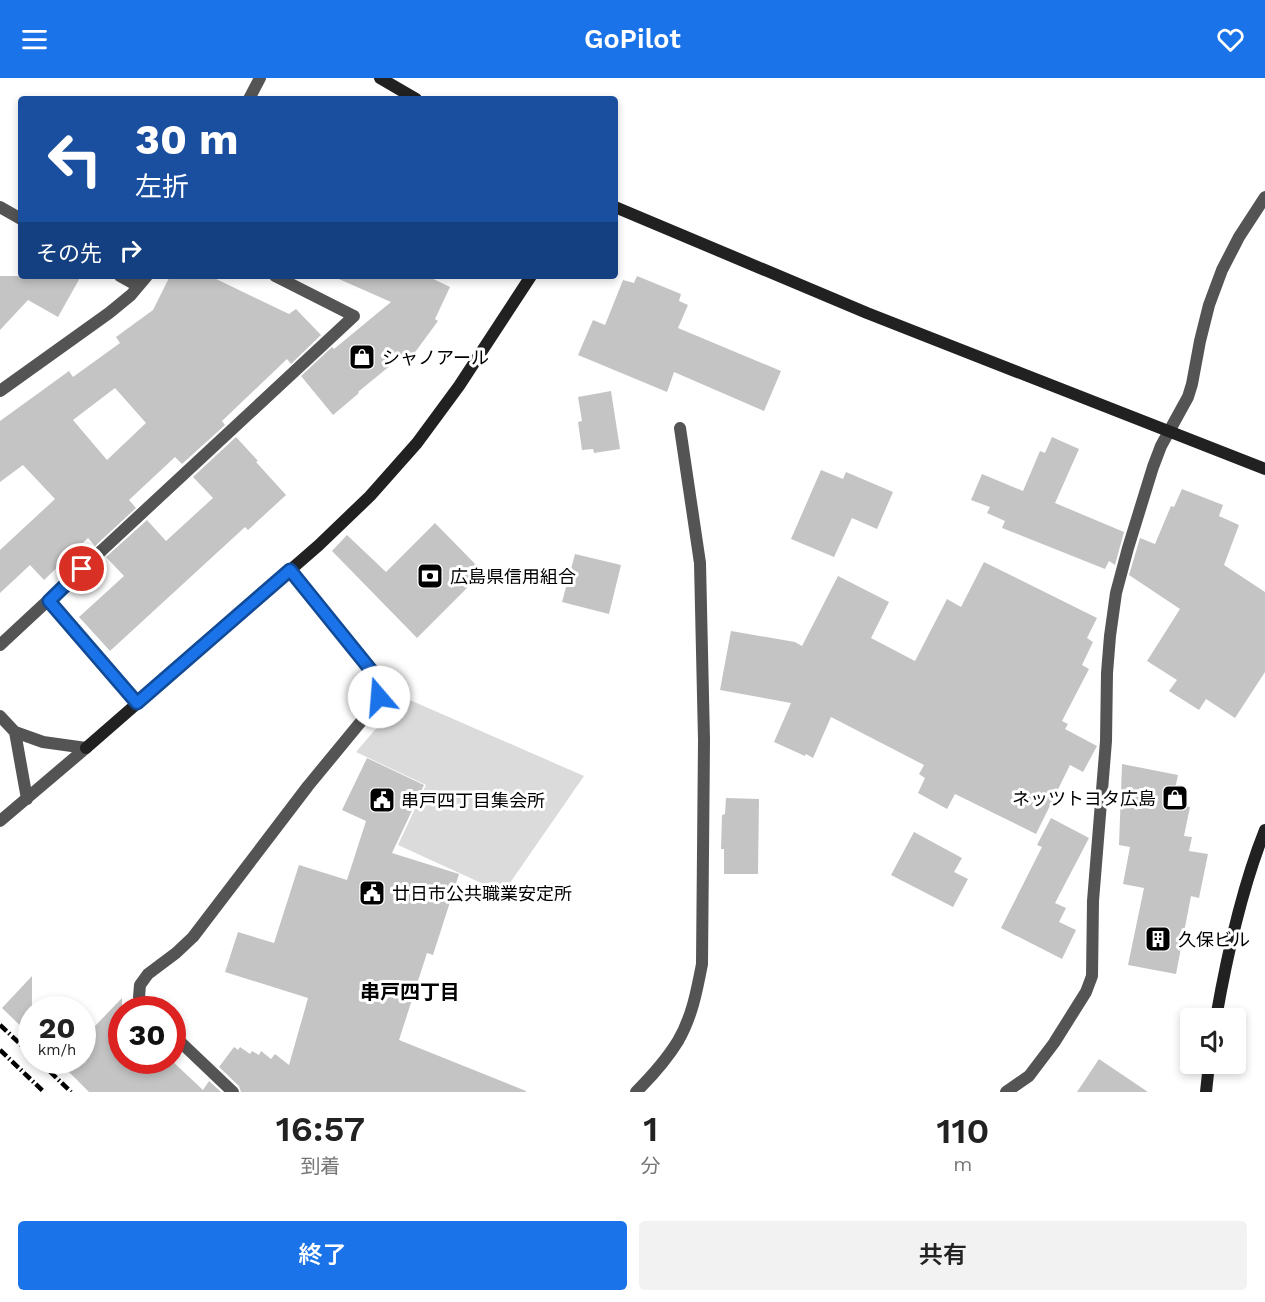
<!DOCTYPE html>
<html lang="ja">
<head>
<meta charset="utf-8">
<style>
	:root { --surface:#fff; --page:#f2f2f2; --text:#222; --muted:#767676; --accent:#1a73e8 }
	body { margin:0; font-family:"Work Sans","Noto Sans JP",sans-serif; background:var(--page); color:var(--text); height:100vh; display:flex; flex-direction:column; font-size:22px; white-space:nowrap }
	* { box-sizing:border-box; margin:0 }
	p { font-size:20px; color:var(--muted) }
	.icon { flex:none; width:33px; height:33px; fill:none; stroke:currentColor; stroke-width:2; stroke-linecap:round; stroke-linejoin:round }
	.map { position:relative; height:1014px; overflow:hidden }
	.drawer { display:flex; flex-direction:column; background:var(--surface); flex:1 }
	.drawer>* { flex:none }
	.top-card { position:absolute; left:18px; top:18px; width:600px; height:183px; border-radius:6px; box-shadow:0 3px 9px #0003; background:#1a4fa0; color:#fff; overflow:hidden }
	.tools { position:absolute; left:1180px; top:930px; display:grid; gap:12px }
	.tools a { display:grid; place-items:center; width:66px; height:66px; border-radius:6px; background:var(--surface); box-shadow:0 3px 9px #0003; font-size:30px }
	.speed { position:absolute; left:18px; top:918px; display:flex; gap:12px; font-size:30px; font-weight:700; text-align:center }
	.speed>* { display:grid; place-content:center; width:78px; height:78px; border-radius:50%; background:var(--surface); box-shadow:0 3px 9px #0003; line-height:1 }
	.speed small { font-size:15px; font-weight:400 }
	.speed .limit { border:9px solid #d22; background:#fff; color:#111 }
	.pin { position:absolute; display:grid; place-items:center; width:51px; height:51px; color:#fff; margin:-26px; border:3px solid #fff; border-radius:50%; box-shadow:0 2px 6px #0007 }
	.me { position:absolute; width:66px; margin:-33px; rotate:342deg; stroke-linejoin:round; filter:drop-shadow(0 0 4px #0008) }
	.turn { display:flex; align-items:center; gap:21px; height:126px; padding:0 18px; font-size:27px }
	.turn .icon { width:78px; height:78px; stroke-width:2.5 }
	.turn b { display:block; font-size:42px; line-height:51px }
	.then { display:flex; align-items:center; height:57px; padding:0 18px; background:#0003; gap:12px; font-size:22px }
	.eta { display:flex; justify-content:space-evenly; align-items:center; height:102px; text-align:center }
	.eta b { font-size:36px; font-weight:600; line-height:42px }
	.cta { display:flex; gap:12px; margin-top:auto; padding:12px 18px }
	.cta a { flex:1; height:69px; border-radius:6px; background:var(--accent); color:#fff; font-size:24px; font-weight:600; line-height:69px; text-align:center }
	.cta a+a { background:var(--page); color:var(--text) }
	header { display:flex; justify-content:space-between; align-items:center; height:78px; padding:0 18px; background:var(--accent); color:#fff; font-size:27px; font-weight:600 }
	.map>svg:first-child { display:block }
	.green { fill:#dbdbdb }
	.building { fill:#c4c4c4; fill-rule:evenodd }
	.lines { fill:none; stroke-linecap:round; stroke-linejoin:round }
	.lane { stroke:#545454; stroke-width:12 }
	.street { stroke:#545454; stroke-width:12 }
	.secondary { stroke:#212121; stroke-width:12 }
	.rail { stroke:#000; stroke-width:4.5; stroke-dasharray:9 3 1.5 3; stroke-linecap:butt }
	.route-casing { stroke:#114b97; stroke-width:15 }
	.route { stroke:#1a73e8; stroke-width:10 }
	.labels { text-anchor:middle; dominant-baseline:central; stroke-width:6; stroke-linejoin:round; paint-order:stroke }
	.poi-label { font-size:18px; fill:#000; stroke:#fff; text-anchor:start }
	.neighbourhood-label { font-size:20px; font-weight:bold; fill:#000; stroke:#fff }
</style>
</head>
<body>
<header><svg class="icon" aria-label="menu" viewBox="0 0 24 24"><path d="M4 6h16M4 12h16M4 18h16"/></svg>GoPilot<svg class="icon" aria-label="heart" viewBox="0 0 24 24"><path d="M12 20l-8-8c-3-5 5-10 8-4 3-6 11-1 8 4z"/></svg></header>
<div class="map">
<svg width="1265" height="1014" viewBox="0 0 1265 1014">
	<rect width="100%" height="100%" fill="#fff"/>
	<path class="green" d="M403 619 584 698 503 815 398 767 426 707 356 674Z"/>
	<path class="building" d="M0 198H81L58 239 28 222 0 252Z
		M170 198H210L289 236 296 231 321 257 291 286 287 281 222 343 225 347 182 386 175 379 129 422 136 430 95 468 88 460 44 502 30 487 0 515V472L55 421 23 387 0 404V343L69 293 73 299 120 265 116 259 153 232ZM115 310 146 345 107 382 73 342Z
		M332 198H427L450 209 435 241 438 243 413 277 408 273 358 314 359 315 333 337 301 298 332 269 334 271 391 224Z
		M637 198 681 216 679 223 688 227 678 250 781 293 764 333 674 294 667 314 578 277 593 242 605 247 623 202 634 205Z
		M611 313 620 371 594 375 593 371 582 372 578 344 582 343 578 319Z
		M236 359 258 383 256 384 286 417 248 452 245 449 110 573 79 539 124 498 106 479 147 442 166 463 213 420 193 399Z
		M1052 359 1079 371 1055 425 1124 454 1115 487 1109 483 1105 491 1002 450 1005 443 987 435 990 429 971 422 982 396 1023 413 1040 373 1045 375Z
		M821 392 843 401 846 394 893 414 877 451 852 440 834 479 791 461Z
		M1182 411 1223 427 1219 438 1239 447 1224 487 1265 514V594L1235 640 1206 621 1199 632 1169 613 1177 602 1147 583 1180 531 1129 497 1140 460 1155 466 1171 428 1174 429Z
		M435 445 483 494 417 560 332 473 347 457 386 494Z
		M575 476 621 487 609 536 562 524Z
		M984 484 1097 540 1087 560 1093 564 1082 587 1089 591 1062 643 1068 646 1065 651 1097 668 1083 694 1070 687 1036 756 955 716 947 731 918 715 925 700 919 696 924 687 831 639 813 680 806 676 805 678 774 664 791 625 720 612 731 553 795 564 802 568 838 498 889 524 871 560 915 583 947 521 961 529Z
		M367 680 424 707 392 775 459 796 433 877 427 875 399 962 526 1013V1014H241L239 1008 219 989 234 969 238 972 240 969 250 976 252 973 259 977 261 973 271 981 275 976 289 987 308 920 225 894 238 854 274 865 299 787 347 802 366 743 342 732Z
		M1122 686 1178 697 1172 725 1190 729 1184 758 1192 759 1189 773 1208 776 1199 820 1191 818 1176 896 1128 887 1144 810 1123 806 1130 769 1119 767Z
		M726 720 759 721 758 796H724V771H721L722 737 725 736Z
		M1051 740 1089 760 1055 825 1066 830 1059 844 1076 852 1062 881 1001 850 1042 769 1037 767Z
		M914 754 962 780 954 794 968 801 953 829 891 797Z
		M32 898V959L2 930Z
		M122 920V982H171L203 1012 209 1003 221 1014H89L57 982H82V935L95 948Z
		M1099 981 1148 1014H1077Z"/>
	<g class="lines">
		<path class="lane" d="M0 638 15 654 43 664 86 670
			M15 654 27 721
			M0 743 86 670"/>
		<path class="street" d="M249 21 260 0
			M0 129 21 141
			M120 198 138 208
			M0 313 109 235 131 217 147 198
			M49 523 137 625
			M0 567 354 238 275 198
			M147 932 139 919 140 907 148 896 176 875 193 859 308 708 373 629C380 616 380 610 374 596L290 492
			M172 956 233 1014
			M636 1014C651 999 667 981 678 963 692 939 697 912 702 886L704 662 700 485 680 350
			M1006 1014 1029 998 1054 965 1086 914 1092 898 1093 823 1106 663 1107 595 1110 558 1116 515 1128 470 1153 389 1161 368 1188 319 1192 306 1200 263 1209 227 1222 192 1239 159 1265 119"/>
		<path class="secondary" d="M380 0 416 21
			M615 129 867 235 1265 391
			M86 670 319 467 370 418 417 365 459 308 531 198
			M1216 940C1227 877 1241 812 1265 752
			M1206 1014 1209 986"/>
		<path class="rail" d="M0 947 32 977
			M0 972 44 1014
			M38 982 71 1014"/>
	</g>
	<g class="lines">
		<g class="route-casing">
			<path id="route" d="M82 491 49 523 137 625 290 492 374 596 379 607V619"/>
		</g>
		<use href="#route" class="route"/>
	</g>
	<defs>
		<g id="shop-square" transform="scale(1.35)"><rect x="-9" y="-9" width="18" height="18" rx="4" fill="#000" stroke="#fff"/><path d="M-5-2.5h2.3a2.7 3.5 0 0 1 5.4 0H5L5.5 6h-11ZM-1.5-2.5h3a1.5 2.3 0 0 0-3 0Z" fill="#fff"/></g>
		<g id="bank-square" transform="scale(1.35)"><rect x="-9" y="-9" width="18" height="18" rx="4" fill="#000" stroke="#fff"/><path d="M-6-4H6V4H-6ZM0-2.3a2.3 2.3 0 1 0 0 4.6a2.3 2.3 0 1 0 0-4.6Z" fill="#fff"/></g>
		<g id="civic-square" transform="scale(1.35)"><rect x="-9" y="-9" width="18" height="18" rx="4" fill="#000" stroke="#fff"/><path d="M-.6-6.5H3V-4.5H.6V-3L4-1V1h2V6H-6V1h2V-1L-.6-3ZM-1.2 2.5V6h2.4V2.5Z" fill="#fff"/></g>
		<g id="building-square" transform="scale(1.35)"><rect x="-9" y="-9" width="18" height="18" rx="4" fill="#000" stroke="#fff"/><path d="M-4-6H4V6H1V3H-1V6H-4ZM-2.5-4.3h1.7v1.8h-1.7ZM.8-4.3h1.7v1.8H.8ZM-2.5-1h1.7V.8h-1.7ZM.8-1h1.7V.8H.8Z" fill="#fff"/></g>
	</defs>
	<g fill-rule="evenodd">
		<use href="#shop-square" x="362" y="279"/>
		<use href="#bank-square" x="430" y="498"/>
		<use href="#shop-square" x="1175" y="720"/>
		<use href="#civic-square" x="382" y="722"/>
		<use href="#civic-square" x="372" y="815"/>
		<use href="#building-square" x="1158" y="861"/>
	</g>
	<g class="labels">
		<g class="poi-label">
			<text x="382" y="279">シャノアール</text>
			<text x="450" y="498">広島県信用組合</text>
			<text x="1156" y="720" text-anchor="end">ネッツトヨタ広島</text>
			<text x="401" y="722">串戸四丁目集会所</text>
			<text x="392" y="815">廿日市公共職業安定所</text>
			<text x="1178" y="861">久保ビル</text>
		</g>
		<g class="neighbourhood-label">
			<text x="410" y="914">串戸四丁目</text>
		</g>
	</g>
</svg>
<div class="tools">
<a><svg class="icon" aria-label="sound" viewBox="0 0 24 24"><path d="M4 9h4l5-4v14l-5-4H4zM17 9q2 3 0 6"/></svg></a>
</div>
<div class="speed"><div>20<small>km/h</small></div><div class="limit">30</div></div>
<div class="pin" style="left:82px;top:491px;background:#d93025"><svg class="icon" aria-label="arrive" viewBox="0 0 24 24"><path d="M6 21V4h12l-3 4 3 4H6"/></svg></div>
<svg class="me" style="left:379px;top:619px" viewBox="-20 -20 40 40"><circle r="19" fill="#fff"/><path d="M0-13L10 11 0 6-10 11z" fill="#1a73e8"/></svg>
<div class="top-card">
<div class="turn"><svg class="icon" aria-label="left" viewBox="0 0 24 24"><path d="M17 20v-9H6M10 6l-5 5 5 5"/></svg><div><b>30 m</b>左折</div></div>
<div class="then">その先<svg class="icon" aria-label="right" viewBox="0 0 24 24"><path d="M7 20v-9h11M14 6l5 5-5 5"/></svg></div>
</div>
</div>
<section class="drawer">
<div class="eta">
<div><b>16:57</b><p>到着</p></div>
<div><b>1</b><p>分</p></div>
<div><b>110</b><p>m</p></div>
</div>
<div class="cta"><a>終了</a><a>共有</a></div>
</section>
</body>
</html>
